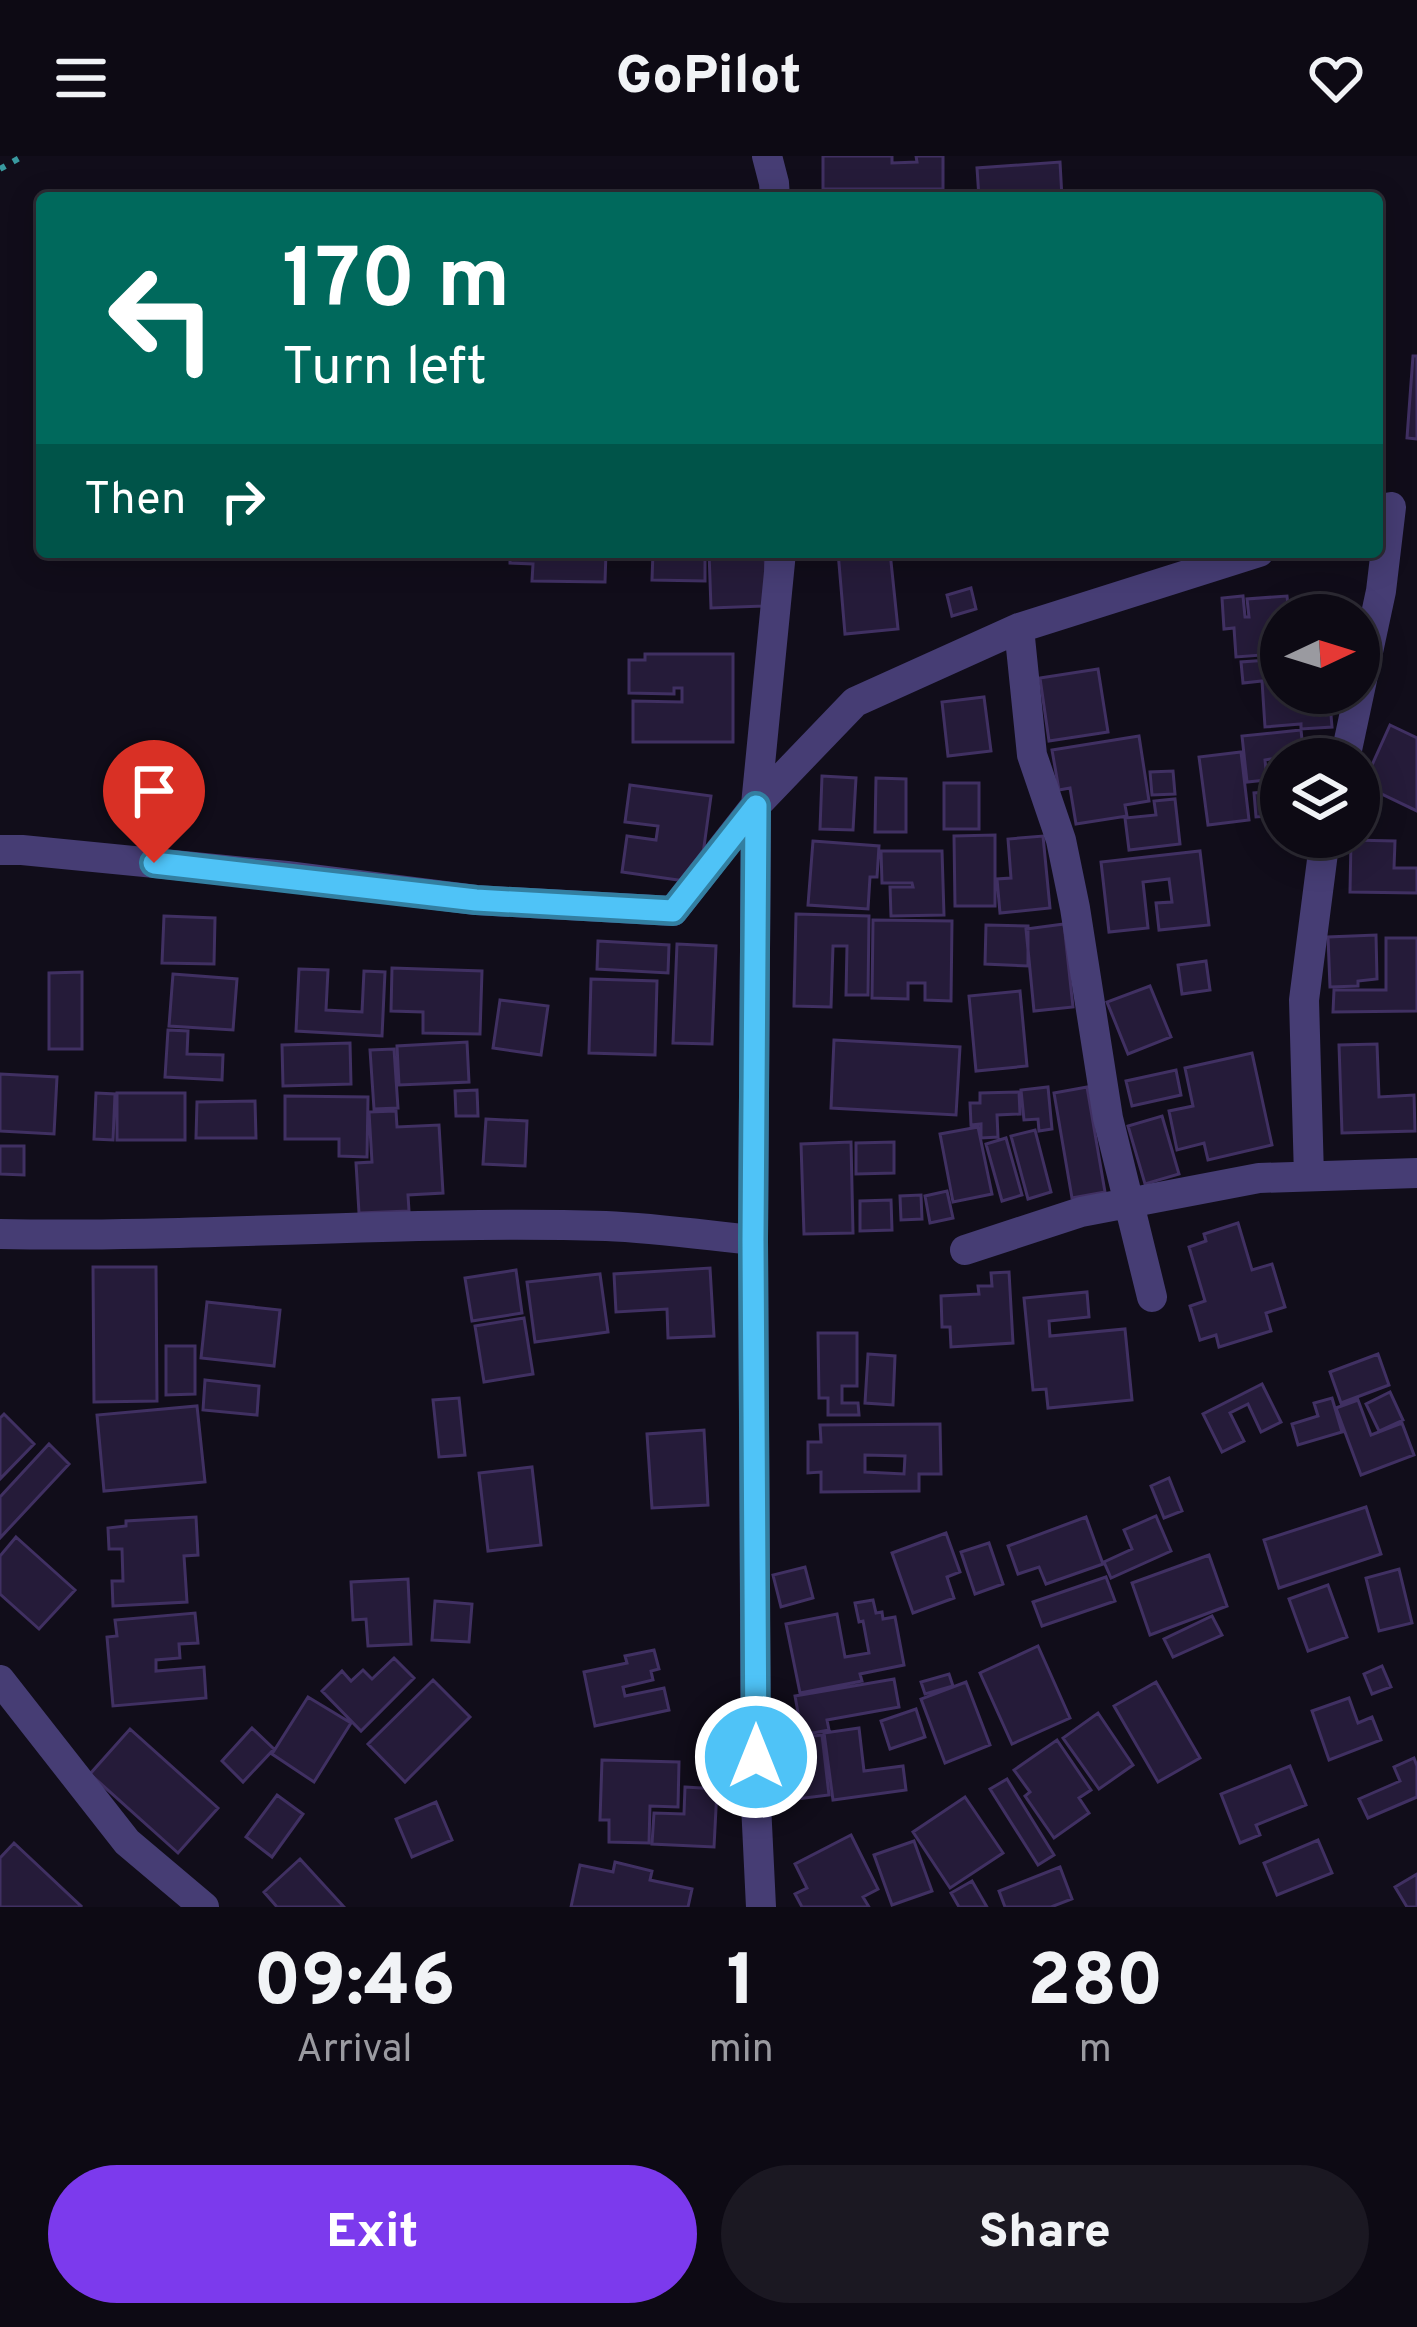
<!DOCTYPE html>
<html lang="en">
<head>
<meta charset="utf-8">
<style>
	:root { --surface:#0d0a14; --page:#1b1822; --text:#f1f3f6; --muted:#9a9aa0; --line:#2d2b34; --accent:#7c3aed }
	body { margin:0; font-family:Overpass,sans-serif; background:var(--page); color:var(--text); height:100vh; display:flex; flex-direction:column; font-size:45px; white-space:nowrap }
	* { box-sizing:border-box; margin:0 }
	p { font-size:39px; color:var(--muted) }
	.icon { flex:none; width:66px; height:66px; fill:none; stroke:currentColor; stroke-width:2; stroke-linecap:round; stroke-linejoin:round }
	.map { position:relative; height:1751px; overflow:hidden }
	.drawer { display:flex; flex-direction:column; background:var(--surface); flex:1 }
	.drawer>* { flex:none }
	.hud { position:absolute; left:36px; top:36px; width:1347px; height:366px; border-radius:12px; box-shadow:0 6px 30px #0003,0 0 0 3px var(--line); background:#00695c; color:#fff; overflow:hidden }
	.needle { width:78px; rotate:86deg }
	.buttons { position:absolute; left:1260px; top:438px; display:grid; gap:24px }
	.buttons a { display:grid; place-items:center; width:120px; height:120px; border-radius:50%; background:var(--surface); box-shadow:0 6px 30px #0003,0 0 0 3px var(--line); font-size:60px }
	.pin { position:absolute; display:grid; place-items:center; width:102px; height:102px; color:#fff; margin:-123px -51px; border-radius:50% 50% 50% 0; rotate:-45deg; box-shadow:0 0 12px #0007 }
	.pin .icon { rotate:45deg }
	.me { position:absolute; width:132px; margin:-66px; rotate:0deg; stroke-linejoin:round; filter:drop-shadow(0 0 9px #0008) }
	.turn { display:flex; align-items:center; gap:42px; height:252px; padding:0 48px; font-size:54px }
	.turn .icon { width:156px; height:156px; stroke-width:2.5 }
	.turn b { display:block; font-size:84px; line-height:102px }
	.then { display:flex; align-items:center; height:114px; padding:0 48px; background:#0003; gap:24px; font-size:45px }
	.eta { display:flex; justify-content:space-evenly; align-items:center; height:204px; text-align:center }
	.eta b { font-size:72px; font-weight:800; line-height:84px }
	.action { display:flex; gap:24px; margin-top:auto; padding:24px 48px }
	.action a { flex:1; height:138px; border-radius:72px; background:var(--accent); color:#fff; font-size:48px; font-weight:800; line-height:138px; text-align:center }
	.action a+a { background:var(--page); color:var(--text) }
	header { display:flex; justify-content:space-between; align-items:center; height:156px; padding:0 48px; background:var(--surface); font-size:54px; font-weight:800 }
	.map>svg:first-child { display:block }
	.building { fill:#251b39; stroke:#403062; stroke-width:3; fill-rule:evenodd }
	.lines { fill:none; stroke-linecap:round; stroke-linejoin:round }
	.path { stroke:#39999f; stroke-width:6; stroke-dasharray:6 9; stroke-linecap:butt }
	.street { stroke:#463d74; stroke-width:30 }
	.route-casing { stroke:#337fa1; stroke-width:30 }
	.route { stroke:#4fc3f7; stroke-width:21 }
</style>
</head>
<body>
<header><svg class="icon" aria-label="menu" viewBox="0 0 24 24"><path d="M4 6h16M4 12h16M4 18h16"/></svg>GoPilot<svg class="icon" aria-label="heart" viewBox="0 0 24 24"><path d="M12 20l-8-8c-3-5 5-10 8-4 3-6 11-1 8 4z"/></svg></header>
<div class="map">
<svg width="1417" height="1751" viewBox="0 0 1417 1751">
	<rect width="100%" height="100%" fill="#110d1a"/>
	<path class="building" d="M823 0H892V7L917 6 916 0H943V33H823Z
		M1060 6 1062 42H979L977 12Z
		M1413 200H1417V283L1407 282Z
		M510 396H606L605 426 532 425 533 408 510 407Z
		M653 396H683V400L705 401V425L652 424Z
		M709 396H765L767 450 711 452Z
		M838 396H890L898 473 845 478Z
		M971 432 976 453 952 460 947 439Z
		M1243 440 1245 461H1249L1247 443 1287 440 1289 459H1281V473L1276 474 1277 498 1236 501 1234 472 1224 473 1222 442Z
		M645 498H733V586H633V545L682 546V532H674V538L629 537V504H645Z
		M1281 503V537H1303L1304 549 1330 547 1332 571 1301 573V568L1265 571 1262 525 1243 527 1241 506Z
		M1098 513 1108 576 1049 585 1040 522Z
		M984 541 991 595 948 600 942 546Z
		M1390 569 1417 582V655L1363 629Z
		M1301 574 1304 603H1281V659L1256 661 1254 637 1280 635 1277 602 1265 604 1267 624 1247 626 1242 580Z
		M1139 580 1149 645 1125 649 1127 660 1076 668 1070 632 1059 634 1052 594Z
		M1241 596 1249 664 1208 669 1199 601Z
		M1173 615 1175 638 1152 639 1150 616Z
		M822 620 856 622 853 674 820 673Z
		M876 622 906 623V676H875Z
		M944 627H979V673H944Z
		M630 629 711 640 699 727 622 716 627 680 656 684 658 670 625 666Z
		M1175 643 1180 688 1129 694 1125 662 1156 659 1154 645Z
		M995 679V750H955L954 680Z
		M1043 680 1050 752 1000 757 997 723 1011 722 1008 683Z
		M1351 684 1395 685 1394 712H1417V737L1350 736Z
		M813 685 879 690 877 721H870L868 753 808 749Z
		M881 695H942L944 759 891 760 890 731H913L912 727H882Z
		M1200 695 1209 769 1159 774 1156 747 1172 746 1169 723 1143 726 1148 772 1109 776 1101 706Z
		M796 758 869 760 868 839H846L847 790H833L831 851 794 850Z
		M164 760 215 762 214 808 162 807Z
		M873 764 952 765 951 845 925 844V827H908V843L872 842Z
		M1064 768 1073 851 1034 855 1026 773Z
		M986 769 1028 770V810L985 808Z
		M1376 779 1377 823 1358 825V830L1330 831 1328 781Z
		M1386 782H1417V855L1333 856 1334 834H1386Z
		M598 785 669 789 668 817 597 813Z
		M677 788 716 790 712 888 673 887Z
		M1206 805 1210 834 1182 838 1178 809Z
		M392 812 482 815 480 878 423 877V856L391 855Z
		M299 813 328 814 326 854 362 856 364 815 385 816 382 880 296 875Z
		M82 816V893H49V817Z
		M173 818 237 823 233 874 169 870Z
		M591 823 657 825 655 899 589 897Z
		M1150 830 1171 881 1128 898 1107 846Z
		M1020 835 1027 910 976 915 969 840Z
		M500 844 548 850 541 899 493 892Z
		M168 874 188 875 187 898 223 899 222 924 165 921Z
		M834 884 960 891 956 959 831 952Z
		M467 886 469 926 399 929 397 890Z
		M350 887 351 928 283 930 282 889Z
		M1377 888 1379 941 1414 939 1415 975 1342 977 1339 889Z
		M394 893 398 952 374 953 370 894Z
		M1252 897 1272 989 1208 1004 1204 987 1177 994 1169 955 1193 950 1185 912Z
		M1176 914 1181 939 1132 950 1126 925Z
		M0 918 57 921 54 978 0 975Z
		M1048 931 1052 973 1039 975 1038 963 1024 964 1021 934Z
		M1087 931 1105 1036 1072 1042 1054 937Z
		M477 934 478 960H456L455 935Z
		M1019 936 1020 958 997 959 998 981 981 982V968L971 969 970 947H980V937Z
		M96 937 115 938 113 984 94 983Z
		M117 937H185V984H117Z
		M285 940 368 941 367 1001 339 1000V983H285Z
		M255 945 256 982H196L197 946Z
		M396 955 397 971 439 969 443 1037 408 1039 409 1055 359 1057 356 1007 372 1006 369 956Z
		M1162 960 1179 1018 1145 1028 1128 970Z
		M486 963 527 965 525 1010 483 1008Z
		M978 971 992 1038 953 1046 940 978Z
		M1035 974 1051 1036 1028 1043 1011 980Z
		M1006 982 1022 1039 1002 1045 986 988Z
		M851 986 853 1077 804 1078 801 988Z
		M894 986V1017L856 1018V987Z
		M0 990H24V1019L0 1018Z
		M947 1035 953 1062 930 1067 925 1040Z
		M921 1039 922 1063 901 1064 900 1040Z
		M891 1044 892 1074 860 1075V1045Z
		M1238 1067 1252 1114 1272 1108 1285 1151 1266 1157 1271 1175 1219 1191 1216 1179 1200 1184 1190 1150 1205 1145 1189 1091 1206 1085 1204 1078Z
		M93 1111H156L157 1245 94 1246Z
		M710 1112 714 1180 668 1182 667 1153 616 1156 614 1118Z
		M516 1114 522 1157 472 1165 465 1122Z
		M1009 1116 1013 1187 951 1191 950 1171H942L941 1140 979 1138 978 1130H992L991 1117Z
		M600 1118 608 1176 535 1186 527 1126Z
		M1087 1136 1089 1161 1049 1165 1050 1180 1125 1173 1132 1244 1048 1252 1046 1233 1033 1234 1024 1142Z
		M207 1146 280 1154 274 1210 201 1202Z
		M524 1162 533 1218 484 1226 475 1170Z
		M818 1177H857V1230H842V1247H858L859 1259H828V1242H819Z
		M166 1190H195V1238L166 1239Z
		M868 1198 895 1200 893 1249 865 1247Z
		M1378 1198 1389 1229 1341 1247 1330 1216Z
		M205 1224 259 1230 257 1259 203 1254Z
		M1262 1228 1281 1266 1261 1276 1248 1248 1230 1257 1244 1285 1222 1296 1203 1258Z
		M1390 1236 1403 1264 1379 1275 1366 1248Z
		M459 1242 465 1299 439 1301 433 1244Z
		M1332 1242 1342 1276 1298 1289 1292 1268 1318 1260 1314 1247Z
		M1358 1244 1371 1279 1402 1267 1414 1299 1361 1319 1336 1252Z
		M197 1250 205 1326 104 1335 97 1259Z
		M4 1258 34 1288 0 1323V1262Z
		M940 1268 941 1318H919V1335L821 1336V1316L808 1317V1286H821L820 1269ZM865 1299 905 1300 904 1318 865 1316Z
		M704 1274 708 1349 652 1352 647 1278Z
		M49 1288 69 1308 0 1382V1341Z
		M532 1311 541 1389 488 1395 479 1317Z
		M1169 1322 1182 1355 1164 1362 1151 1330Z
		M1366 1351 1381 1398 1279 1432 1264 1384Z
		M1156 1360 1171 1395 1111 1422 1104 1406 1132 1393 1124 1374Z
		M196 1361 198 1399 184 1400 187 1446 113 1450 112 1425H123L122 1393H109L108 1372 126 1370V1365Z
		M1086 1361 1103 1408 1046 1428 1039 1411 1018 1418 1008 1390Z
		M946 1377 960 1416 947 1421 954 1442 913 1457 892 1397Z
		M16 1381 75 1434 39 1473 0 1438V1400Z
		M989 1387 1003 1428 975 1438 961 1396Z
		M1209 1399 1227 1450 1150 1479 1132 1427Z
		M805 1411 813 1442 781 1451 773 1419Z
		M1399 1413 1412 1467 1379 1475 1366 1422Z
		M1106 1421 1115 1445 1042 1470 1033 1446Z
		M408 1423 411 1488 368 1490 366 1463 353 1464 351 1426Z
		M1328 1429 1347 1481 1308 1495 1289 1443Z
		M873 1444 876 1457 882 1456 883 1463 895 1461 904 1509 860 1518 862 1525 800 1537 786 1468 837 1458 845 1501 869 1497 863 1465 859 1466 855 1447Z
		M435 1445 472 1448 469 1486 432 1484Z
		M195 1457 198 1487 179 1488 180 1502 156 1504V1515L204 1511 206 1542 113 1550 107 1481 117 1480 115 1464Z
		M1212 1460 1222 1479 1173 1501 1164 1483Z
		M1038 1490 1070 1562 1012 1588 980 1517Z
		M654 1494 659 1513 651 1515 653 1524 623 1531 625 1540 664 1532 669 1554 595 1570 584 1516 627 1507 625 1500Z
		M394 1502 414 1522 361 1575 322 1535 342 1515 351 1525 363 1514 372 1523Z
		M1382 1510 1391 1531 1372 1538 1364 1518Z
		M949 1518 953 1530 925 1538 921 1526Z
		M894 1523 899 1551 827 1564 829 1574 802 1579 795 1540Z
		M433 1524 470 1561 405 1626 368 1588Z
		M966 1526 990 1589 945 1607 921 1543Z
		M1156 1526 1200 1602 1158 1626 1114 1550Z
		M308 1541 351 1567 314 1626 272 1598Z
		M1349 1542 1358 1567 1372 1561 1381 1584 1329 1604 1312 1555Z
		M916 1553 925 1581 890 1593 881 1565Z
		M1098 1557 1133 1609 1099 1633 1063 1582Z
		M252 1572 274 1593 243 1626 222 1605Z
		M859 1572 864 1615 903 1610 906 1634 833 1644 824 1577Z
		M130 1573 218 1652 178 1697 90 1618Z
		M822 1579 829 1639 796 1643 789 1583Z
		M1057 1584 1091 1634 1079 1642 1089 1657 1054 1682 1025 1640 1030 1636 1014 1614Z
		M1414 1602 1417 1610V1641L1368 1662 1359 1643 1400 1625 1394 1611Z
		M602 1604 679 1606 678 1651 650 1650 649 1687 609 1686V1664H600Z
		M1290 1610 1306 1649 1256 1669 1260 1679 1240 1687 1221 1638Z
		M1007 1623 1054 1699 1038 1709 990 1633Z
		M685 1631 717 1633 714 1691 652 1688 654 1657 684 1658Z
		M277 1639 303 1658 272 1701 246 1681Z
		M965 1641 1003 1697 950 1732 913 1676Z
		M436 1646 452 1684 412 1701 396 1663Z
		M851 1679 878 1733 863 1741 869 1751H802L795 1738 807 1732 795 1708Z
		M1318 1684 1332 1717 1277 1739 1264 1707Z
		M914 1685 932 1735 892 1749 874 1699Z
		M14 1687 81 1750 80 1751H0V1702Z
		M300 1703 344 1751H277L264 1736Z
		M615 1706 652 1715 650 1724 692 1733 688 1751H571L580 1709 613 1716Z
		M1060 1711 1072 1743 1051 1751H1005L999 1735Z
		M1417 1718V1751H1407L1395 1731Z
		M972 1725 987 1751H959L951 1737Z"/>
	<g class="lines">
		<path class="path" d="M0 13 23 0"/>
		<path class="street" d="M767 0 774 27 775 42
			M1019 472 1032 599 1061 684 1075 752 1108 962 1152 1141
			M1345 603 1381 435 1391 351
			M0 694H22L287 720 476 744 673 755 756 649 781 396
			M1309 1020 1304 844 1325 681
			M0 1078C202 1082 404 1064 606 1070 655 1072 704 1079 753 1084
			M965 1094 1081 1056 1259 1022 1417 1017
			M0 1524 127 1686 204 1751
			M761 1751 756 1648 753 1084 756 649 855 546 1019 472 1259 396"/>
	</g>
	<g class="lines">
		<g class="route-casing">
			<path id="route" d="M154 707 476 744 673 755 756 650 753 1084 756 1601"/>
		</g>
		<use href="#route" class="route"/>
	</g>
</svg>
<div class="buttons">
<a><svg class="needle" viewBox="-14 -14 28 28"><path d="M0-13l5 13h-10z" fill="#e53935"/><path d="M0 13l5-13h-10z" fill="#9a9aa0"/></svg></a>
<a><svg class="icon" aria-label="layers" viewBox="0 0 24 24"><path d="M12 4l9 5-9 5-9-5zM3 14l9 5 9-5"/></svg></a>
</div>
<div class="pin" style="left:154px;top:707px;background:#d93025"><svg class="icon" aria-label="arrive" viewBox="0 0 24 24"><path d="M6 21V4h12l-3 4 3 4H6"/></svg></div>
<svg class="me" style="left:756px;top:1601px" viewBox="-20 -20 40 40"><circle r="17" fill="#4fc3f7" stroke="#fff" stroke-width="3"/><path d="M0-11L8 9 0 5-8 9z" fill="#fff"/></svg>
<div class="hud">
<div class="turn"><svg class="icon" aria-label="left" viewBox="0 0 24 24"><path d="M17 20v-9H6M10 6l-5 5 5 5"/></svg><div><b>170 m</b>Turn left</div></div>
<div class="then">Then<svg class="icon" aria-label="right" viewBox="0 0 24 24"><path d="M7 20v-9h11M14 6l5 5-5 5"/></svg></div>
</div>
</div>
<section class="drawer">
<div class="eta">
<div><b>09:46</b><p>Arrival</p></div>
<div><b>1</b><p>min</p></div>
<div><b>280</b><p>m</p></div>
</div>
<div class="action"><a>Exit</a><a>Share</a></div>
</section>
</body>
</html>
